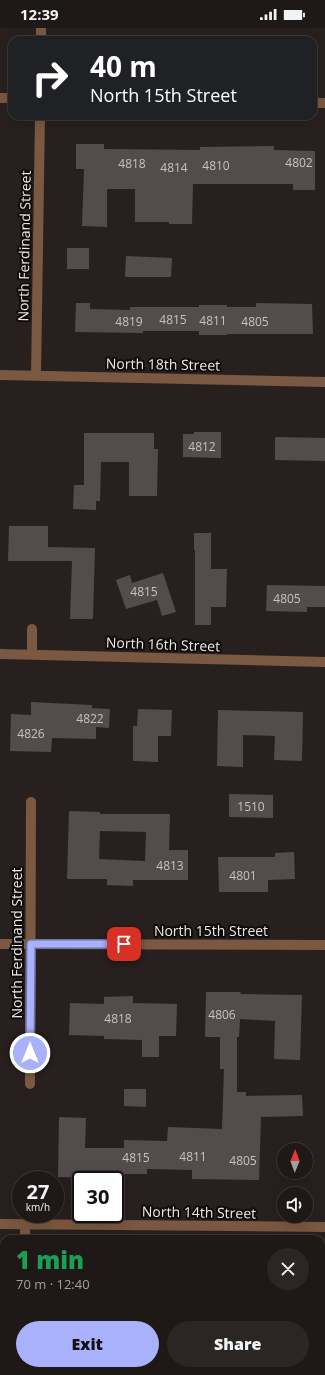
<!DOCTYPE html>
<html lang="en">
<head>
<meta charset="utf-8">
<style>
	:root { --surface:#1e1817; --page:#2b2524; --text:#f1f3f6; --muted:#a1a0a1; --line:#3c3736; --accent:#a9b0fc }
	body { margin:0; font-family:"Open Sans",sans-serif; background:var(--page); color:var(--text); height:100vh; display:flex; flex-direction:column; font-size:15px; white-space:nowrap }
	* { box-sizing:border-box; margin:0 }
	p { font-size:13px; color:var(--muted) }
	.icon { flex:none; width:22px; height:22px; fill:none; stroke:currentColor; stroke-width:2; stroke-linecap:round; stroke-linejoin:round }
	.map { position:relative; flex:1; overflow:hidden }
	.sheet { position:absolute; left:0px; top:1207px; width:325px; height:140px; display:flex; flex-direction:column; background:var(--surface); border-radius:12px 12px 0 0; box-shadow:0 4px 16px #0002,0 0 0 1px var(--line) }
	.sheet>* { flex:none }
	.hud { position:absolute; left:8px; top:8px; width:309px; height:84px; border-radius:12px; box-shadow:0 4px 16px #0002,0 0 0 1px var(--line); background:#202124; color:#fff; overflow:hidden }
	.needle { width:26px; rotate:1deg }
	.controls { position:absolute; left:277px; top:1115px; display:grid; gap:8px }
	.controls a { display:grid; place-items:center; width:36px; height:36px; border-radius:50%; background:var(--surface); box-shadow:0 4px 16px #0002,0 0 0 1px var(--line); font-size:20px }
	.speed { position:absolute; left:12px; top:1143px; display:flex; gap:8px; font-size:20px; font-weight:700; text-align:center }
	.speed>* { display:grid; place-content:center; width:52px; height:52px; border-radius:50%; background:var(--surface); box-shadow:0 4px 16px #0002,0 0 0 1px var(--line); line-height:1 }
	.speed small { font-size:10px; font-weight:400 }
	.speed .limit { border:2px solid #111; border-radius:6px; background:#fff; color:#111 }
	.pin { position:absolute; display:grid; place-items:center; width:34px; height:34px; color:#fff; margin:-17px; border-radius:8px; box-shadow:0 2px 6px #0006 }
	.me { position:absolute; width:44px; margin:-22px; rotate:0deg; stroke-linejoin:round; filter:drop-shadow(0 0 3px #0008) }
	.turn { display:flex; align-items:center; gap:14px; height:84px; padding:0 16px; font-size:18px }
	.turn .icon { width:52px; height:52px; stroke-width:2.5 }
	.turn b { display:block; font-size:28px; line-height:34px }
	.round { display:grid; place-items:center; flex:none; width:42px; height:42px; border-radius:21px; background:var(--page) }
	.head { display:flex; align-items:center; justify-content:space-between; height:68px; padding:0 16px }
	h1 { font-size:24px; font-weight:800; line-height:30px; color:#1e9e55 }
	.action { display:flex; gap:8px; margin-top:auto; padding:8px 16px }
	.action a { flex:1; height:46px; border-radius:24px; background:var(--accent); color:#111; font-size:16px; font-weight:800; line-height:46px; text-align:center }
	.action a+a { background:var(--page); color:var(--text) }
	.status { display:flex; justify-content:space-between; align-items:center; height:28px; padding:0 20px; background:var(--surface); direction:ltr }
	.status svg { height:11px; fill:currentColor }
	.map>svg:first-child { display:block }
	.building { fill:#544b4c; fill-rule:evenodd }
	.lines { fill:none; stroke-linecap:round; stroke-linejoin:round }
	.minor { stroke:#7b5841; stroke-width:10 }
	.route-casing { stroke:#6e72a4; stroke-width:10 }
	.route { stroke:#a9b0fc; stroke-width:7 }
	.labels { text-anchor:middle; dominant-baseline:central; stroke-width:4; stroke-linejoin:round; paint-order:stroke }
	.number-label { font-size:12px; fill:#c8c1c0 }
	.street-label { font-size:14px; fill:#eee8e7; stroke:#0e0b0a }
</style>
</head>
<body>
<div class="status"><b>12:39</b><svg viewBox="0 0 49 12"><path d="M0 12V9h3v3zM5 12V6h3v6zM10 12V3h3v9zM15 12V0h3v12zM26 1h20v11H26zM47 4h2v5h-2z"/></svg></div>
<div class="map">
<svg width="325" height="1347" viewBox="0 0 325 1347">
	<rect width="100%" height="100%" fill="#28201f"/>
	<path class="building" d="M76 116H104V121L200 122V119L274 118V122L315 123V162H293V156H193L192 196H169V194H135V161H107V199L82 198 84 141H76Z
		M67 220H89V241H67Z
		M126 228 172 230 171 249H125Z
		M76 275H90V281L130 282V279H199V277H227V279H256V275L312 276 313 306H227V307H199V303H143V305L75 304Z
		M194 404H221V430L183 429V406H194Z
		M84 405H154V421H158L157 468H129V434H101L100 473H96V482L73 481 74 457H84Z
		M275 409 325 410V433L275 432Z
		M9 498H48V519L95 520 93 591H70L72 533H8Z
		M194 505H211V541H227L226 579H211V597H195V522H194Z
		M163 545 176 584 162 588 157 572 126 581 116 552 130 547 132 555Z
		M267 557 325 558V579H307V584L266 583Z
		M31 674 92 677V680L110 681 109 700 96 699V711L52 710 51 724 10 723 11 686 31 687Z
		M138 681 172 682 171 708H158V734L133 733V698H137Z
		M218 682 303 684 302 733 274 732 275 708 243 707V739L217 738Z
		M229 766 273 767V790L229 789Z
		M69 783 100 784V786H170L169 822H188V852H133V858L107 857V851H67ZM100 803 146 804 145 833 99 831Z
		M294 824 295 851 268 852V864H219L218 829H275V825Z
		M206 964H241L240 966 302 967 300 1032 274 1031 275 993 240 991 239 1009H237V1064H246V1068L302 1067 303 1088 261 1089 259 1152 192 1151V1142L147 1141V1146H111V1150L58 1149 59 1089 86 1090 85 1120H124V1112L167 1113 168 1099 222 1101 224 1041H220V1009H205Z
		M133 968V975L177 976 176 1008H159V1029H142V1012L104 1011V1008L69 1007 70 975 104 976V969Z
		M124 1061H146V1079L124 1078Z"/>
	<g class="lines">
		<path class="minor" d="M41 12V0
			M0 70H12
			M313 75H325
			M0 347 325 354
			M36 348 40 88
			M32 601V626
			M0 626 325 634
			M0 916 325 917
			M30 1056 31 774
			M0 1196 325 1199
			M25 1211V1197
			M21 1347V1343"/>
	</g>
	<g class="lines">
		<g class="route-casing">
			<path id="route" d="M30 1025 31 916H124"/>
		</g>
		<use href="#route" class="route"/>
	</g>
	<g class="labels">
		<g class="number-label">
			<text x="299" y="134">4802</text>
			<text x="132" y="135">4818</text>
			<text x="216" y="137">4810</text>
			<text x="174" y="139">4814</text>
			<text x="173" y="291">4815</text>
			<text x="213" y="292">4811</text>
			<text x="129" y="293">4819</text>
			<text x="255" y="293">4805</text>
			<text x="202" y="418">4812</text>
			<text x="144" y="563">4815</text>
			<text x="287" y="570">4805</text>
			<text x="90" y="690">4822</text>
			<text x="31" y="705">4826</text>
			<text x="251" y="778">1510</text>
			<text x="170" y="837">4813</text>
			<text x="243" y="847">4801</text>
			<text x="222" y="986">4806</text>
			<text x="118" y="990">4818</text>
			<text x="193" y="1128">4811</text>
			<text x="136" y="1129">4815</text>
			<text x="243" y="1132">4805</text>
		</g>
		<g class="street-label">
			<text transform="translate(24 218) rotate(-89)">North Ferdinand Street</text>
			<text transform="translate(163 336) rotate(1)">North 18th Street</text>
			<text transform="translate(163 616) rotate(2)">North 16th Street</text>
			<text x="211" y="902">North 15th Street</text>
			<text transform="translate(16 915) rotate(-90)">North Ferdinand Street</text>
			<text transform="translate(199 1184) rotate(1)">North 14th Street</text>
		</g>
	</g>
</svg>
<div class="controls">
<a><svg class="needle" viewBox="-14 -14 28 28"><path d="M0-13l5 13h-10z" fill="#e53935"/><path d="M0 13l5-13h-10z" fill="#a1a0a1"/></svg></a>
<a><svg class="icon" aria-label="sound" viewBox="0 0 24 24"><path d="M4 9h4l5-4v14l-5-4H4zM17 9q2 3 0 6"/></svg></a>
</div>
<div class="speed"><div>27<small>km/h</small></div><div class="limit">30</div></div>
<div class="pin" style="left:124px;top:916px;background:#d93025"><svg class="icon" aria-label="arrive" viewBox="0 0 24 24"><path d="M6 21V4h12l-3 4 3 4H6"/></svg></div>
<svg class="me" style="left:30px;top:1025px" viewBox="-20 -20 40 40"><circle r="17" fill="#a9b0fc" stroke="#fff" stroke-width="3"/><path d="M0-11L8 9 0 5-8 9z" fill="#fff"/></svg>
<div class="hud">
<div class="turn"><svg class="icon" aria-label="right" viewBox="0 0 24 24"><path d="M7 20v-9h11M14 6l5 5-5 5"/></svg><div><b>40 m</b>North 15th Street</div></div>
</div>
<section class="sheet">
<div class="head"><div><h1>1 min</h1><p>70 m · 12:40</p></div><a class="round"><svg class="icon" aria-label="close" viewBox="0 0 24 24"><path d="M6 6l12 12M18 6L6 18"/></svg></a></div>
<div class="action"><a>Exit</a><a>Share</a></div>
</section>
</div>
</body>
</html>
